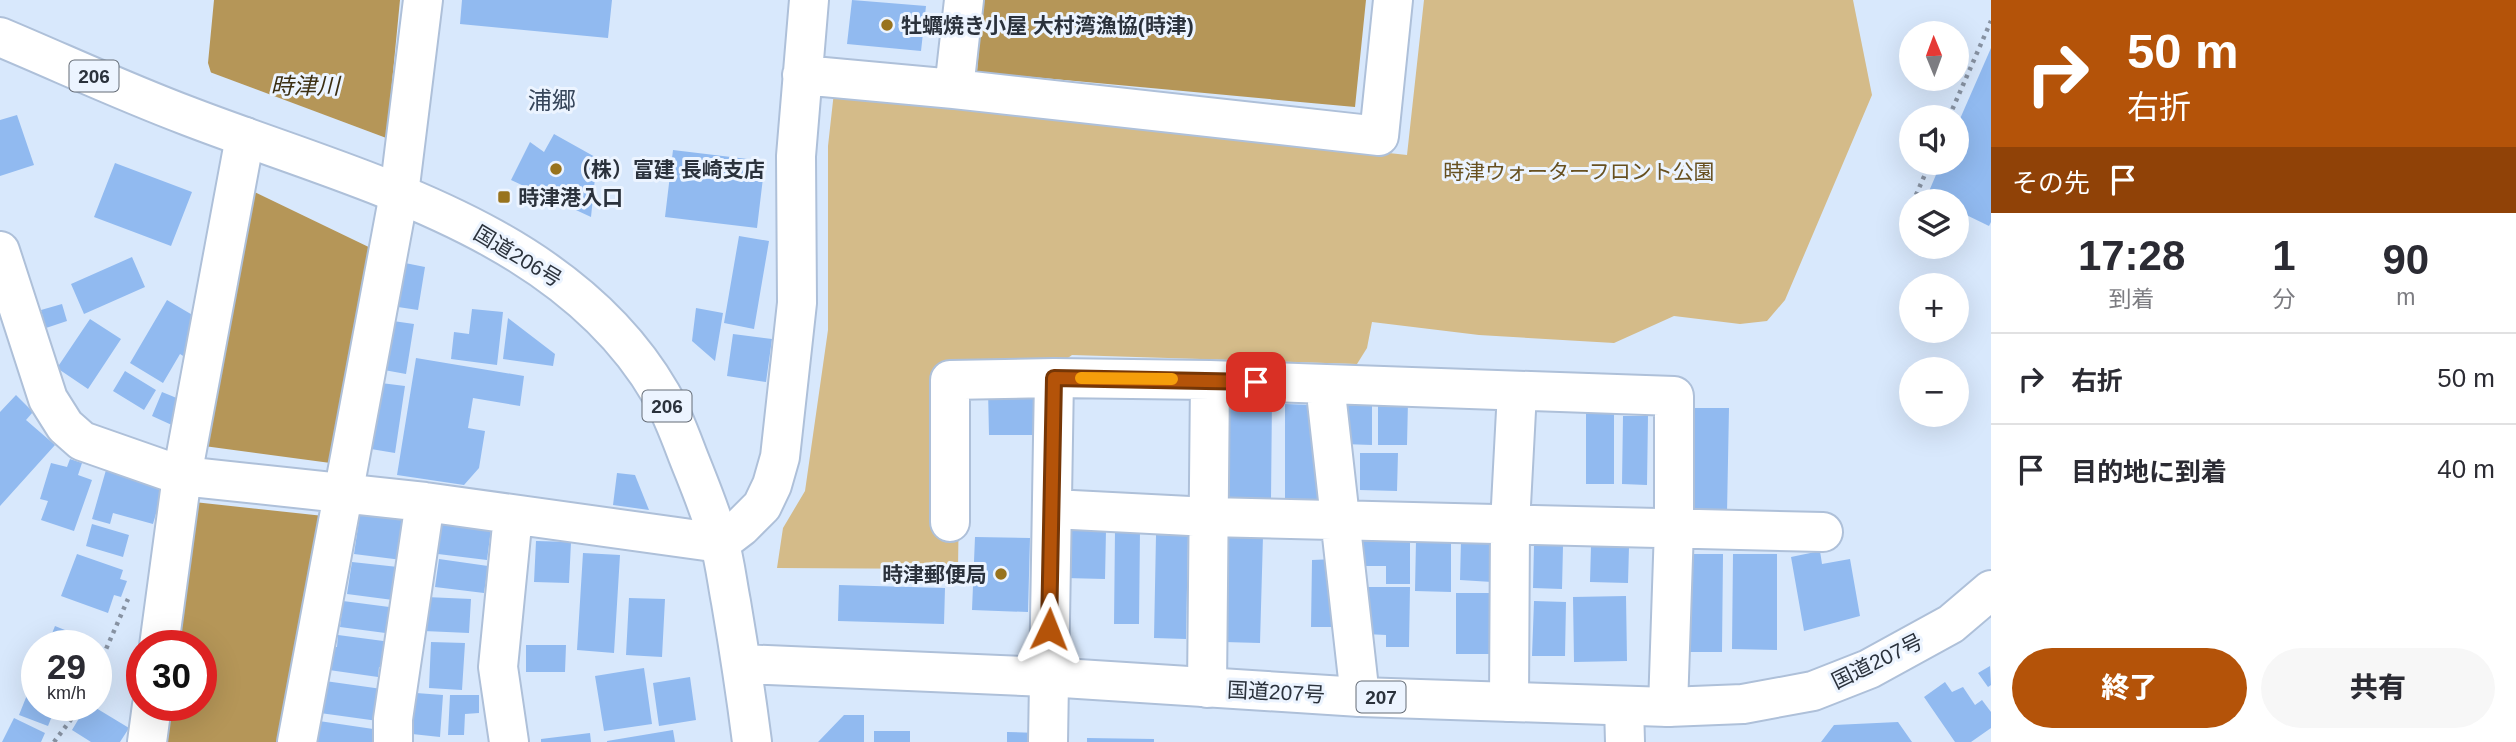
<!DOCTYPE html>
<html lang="ja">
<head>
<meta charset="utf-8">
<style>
	:root { --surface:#fff; --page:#f7f7f7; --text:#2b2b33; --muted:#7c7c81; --line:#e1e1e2; --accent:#b45309 }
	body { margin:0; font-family:Arial,"Noto Sans JP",sans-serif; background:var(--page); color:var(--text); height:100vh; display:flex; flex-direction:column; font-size:26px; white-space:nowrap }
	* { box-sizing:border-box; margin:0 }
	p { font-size:23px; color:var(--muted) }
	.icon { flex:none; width:38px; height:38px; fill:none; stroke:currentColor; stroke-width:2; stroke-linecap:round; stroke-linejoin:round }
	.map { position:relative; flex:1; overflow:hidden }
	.sheet { display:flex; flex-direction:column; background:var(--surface); width:525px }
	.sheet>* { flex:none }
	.top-card { background:#b45309; color:#fff; overflow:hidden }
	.needle { width:46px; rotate:359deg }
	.controls { position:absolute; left:1899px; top:21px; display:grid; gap:14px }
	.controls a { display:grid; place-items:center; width:70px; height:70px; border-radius:50%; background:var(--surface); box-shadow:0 7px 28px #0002; font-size:35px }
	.speed { position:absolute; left:21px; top:630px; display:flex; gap:14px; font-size:35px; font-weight:700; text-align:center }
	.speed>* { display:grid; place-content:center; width:91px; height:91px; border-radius:50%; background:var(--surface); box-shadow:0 7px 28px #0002; line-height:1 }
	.speed small { font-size:18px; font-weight:400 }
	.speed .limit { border:10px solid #d22; background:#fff; color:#111 }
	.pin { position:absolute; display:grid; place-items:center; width:60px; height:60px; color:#fff; margin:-30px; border-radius:14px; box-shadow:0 4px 10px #0006 }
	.me { position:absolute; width:77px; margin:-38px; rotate:2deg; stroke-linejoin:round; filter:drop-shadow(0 0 5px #0008) }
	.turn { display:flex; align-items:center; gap:24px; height:147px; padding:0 21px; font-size:32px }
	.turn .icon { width:91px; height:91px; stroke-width:2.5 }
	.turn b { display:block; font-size:49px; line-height:60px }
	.then { display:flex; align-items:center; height:66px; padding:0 21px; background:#0003; gap:14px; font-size:26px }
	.eta { display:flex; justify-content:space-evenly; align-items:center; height:119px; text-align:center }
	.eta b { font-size:42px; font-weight:800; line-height:49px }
	.cta { display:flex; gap:14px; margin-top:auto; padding:14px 21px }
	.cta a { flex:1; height:80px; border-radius:42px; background:var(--accent); color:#fff; font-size:28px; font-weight:800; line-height:80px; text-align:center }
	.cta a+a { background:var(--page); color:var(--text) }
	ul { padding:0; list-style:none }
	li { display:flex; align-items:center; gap:21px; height:91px; padding:0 21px; border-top:2px solid var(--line) }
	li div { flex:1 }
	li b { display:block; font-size:26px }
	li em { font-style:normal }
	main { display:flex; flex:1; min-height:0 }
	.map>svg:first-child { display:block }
	.green { fill:#d4bb89 }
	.water { fill:#b59658 }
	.pier { fill:#d8e8fc }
	.building { fill:#91baf0 }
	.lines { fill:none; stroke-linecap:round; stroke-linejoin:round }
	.minor-casing { stroke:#aec0d9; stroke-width:42 }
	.highway-casing { stroke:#aec0d9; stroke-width:42 }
	.path { stroke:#8792a2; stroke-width:4.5; stroke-dasharray:3.5 5; stroke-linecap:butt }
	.minor { stroke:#fff; stroke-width:38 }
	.highway { stroke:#fff; stroke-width:38 }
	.route-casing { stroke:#753606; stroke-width:18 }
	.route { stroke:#b45309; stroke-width:12 }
	.slow { stroke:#f59e0b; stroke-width:12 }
	.poi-dot { fill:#98731d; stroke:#ecf4ff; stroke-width:2.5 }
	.labels { text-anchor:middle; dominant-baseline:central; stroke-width:6; stroke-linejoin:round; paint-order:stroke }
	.shield { fill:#ecf4ff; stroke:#656c76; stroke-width:2 }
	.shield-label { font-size:19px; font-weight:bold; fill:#2b323c }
	.poi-label { font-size:21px; font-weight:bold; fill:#2b323c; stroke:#ecf4ff; text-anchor:start }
	.park-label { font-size:21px; fill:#675020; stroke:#ecf4ff }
	.street-label { font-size:21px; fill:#2b323c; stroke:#ecf4ff }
	.water-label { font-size:23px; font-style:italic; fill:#3b2e11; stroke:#ecf4ff }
	.quarter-label { font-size:24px; fill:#36455a; stroke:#ecf4ff }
</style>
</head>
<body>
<main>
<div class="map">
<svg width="1991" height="742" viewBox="0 0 1991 742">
	<rect width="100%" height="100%" fill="#d8e8fc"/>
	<path class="green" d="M1424 0H1853L1872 95 1785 300 1767 321 1740 324 1674 316 1614 343 1479 335 1372 322 1367 348 1357 364 1072 355 1051 370 961 367 958 569 777 568 783 528 805 491 828 330V146L834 92 1407 155Z"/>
	<path class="water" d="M214 0H400L375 258 284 742H160L165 705H201V646H174L190 544 252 206 208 63Z
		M983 0H1366L1355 107 977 72Z"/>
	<path class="pier" d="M207 71 389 139 379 252 242 186Z
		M204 446 338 464 333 517 194 502Z"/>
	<path class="building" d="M462 0H612L608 38 460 24Z
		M852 0 926 6 921 51 847 44Z
		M1991 48V222L1989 226 1956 210V201H1937L1927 196 1941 163H1956V128Z
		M17 115 34 165 0 176V120Z
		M554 134 597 158 591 217 511 180 530 142 544 152Z
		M673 150 765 161 757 228 665 217Z
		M115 163 192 192 171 246 94 217Z
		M739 236 769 241 754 329 724 323Z
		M132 257 145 287 84 314 71 284Z
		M405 263 425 267 418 310 398 307Z
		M167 300 201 320 188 359 180 354 163 383 130 363Z
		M62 304 67 321 46 328 41 310Z
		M696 308 723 313 715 361 692 341Z
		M472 309 503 312 497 365 451 359 454 332 469 334Z
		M508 318 555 354 553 366 503 359Z
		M90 319 121 339 88 389 57 368Z
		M393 321 414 324 406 374 384 370Z
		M733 334 772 339 766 382 727 376Z
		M416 358 524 376 520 406 473 398 468 428 485 431 479 468 464 485 397 475Z
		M125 371 156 390 144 410 113 391Z
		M381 383 405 386 395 453 371 449Z
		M988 390H1039L1040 435H989Z
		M162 392 184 401 174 426 152 416Z
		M16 395 33 412 26 420 55 445 0 506V412Z
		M1230 397 1272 398 1271 500 1228 499Z
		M1340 400H1372V445L1343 444Z
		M1378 401H1408L1407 445H1378Z
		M1285 404 1312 405 1322 500 1285 499Z
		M1586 406H1614V484H1586Z
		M1691 408H1729L1727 514 1689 513Z
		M1623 416H1648L1647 485 1622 484Z
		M1360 453H1398L1397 491 1360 490Z
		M70 459 82 463 78 475 92 480 74 531 41 520 48 501 40 499 51 463 67 467Z
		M106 470 164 486 153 524 113 513 110 524 92 519Z
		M617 473 635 475 649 510 613 505Z
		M360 513 407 520 402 560 354 554Z
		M442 522 491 529 487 560 438 554Z
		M92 524 129 535 123 557 86 546Z
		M1065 529 1106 530 1105 579 1065 578Z
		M1115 530H1140L1139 624H1114Z
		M1156 535 1188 536 1186 639 1154 638Z
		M1227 535 1263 536 1260 643 1224 642Z
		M1356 536H1410V584H1386V566H1356Z
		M975 537 1030 538 1028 612 972 610Z
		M1416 540 1451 541V592L1415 591Z
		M536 541 571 542 569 583 534 582Z
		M1461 541 1494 542 1492 582 1460 580Z
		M1534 545 1563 546 1562 589 1533 588Z
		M1591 546 1629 547 1628 583 1590 582Z
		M1820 551 1822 564 1850 559 1860 616 1804 631 1791 557Z
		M583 553 620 555 614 653 577 650Z
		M77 554 123 570 120 579 127 581 121 597 114 595 108 613 61 596Z
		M1684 554H1723L1722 652H1683Z
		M1733 554H1777V650L1732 649Z
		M439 559 488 566 484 593 435 587Z
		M1335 559 1343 627H1311L1312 560Z
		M352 562 398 567 393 600 347 594Z
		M839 585 945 588 944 624 838 621Z
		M1357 587H1410L1409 647H1386V635L1365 634Z
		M1456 593H1490V654H1456Z
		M1626 596 1627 661 1574 662 1573 597Z
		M426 597 471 599 469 633 424 631Z
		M629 598 665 599 662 657 626 655Z
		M343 601 397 608 393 634 340 627Z
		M1534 601 1566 602 1565 656H1532Z
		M55 626 97 643 96 646H47Z
		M338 635 391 642 388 668 379 667 378 677 329 670 332 647H337Z
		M431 642 465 643 462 690 429 688Z
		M526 645H566L565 672H526Z
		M1990 666 1991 685 1988 687 1978 673Z
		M644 668 652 724 604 731 595 676Z
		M37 670V705H63L60 713 54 711 48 726 19 715Z
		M690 677 696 720 659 726 653 683Z
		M325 681 382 689 378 721 320 713Z
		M1945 682 1952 692 1963 687 1975 705 1982 700 1991 712V728L1971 742H1955L1924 697Z
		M416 693 443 695 440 737 412 734Z
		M450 695H479V713L465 714 464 735H448Z
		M87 705H91L129 728 120 742H91L72 730Z
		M844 715H864V742H818Z
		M14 718 45 733 41 742H2Z
		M319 721 380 730 379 742H316Z
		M1898 722 1912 742H1821L1834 725Z
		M673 730 675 742H607V741Z
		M874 731H910V742H874Z
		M1007 732 1039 733V742H1007Z
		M590 733 591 742H541V739Z
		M1087 738 1154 739V742H1087Z"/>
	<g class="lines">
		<g class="minor-casing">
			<path id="minor" d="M964 0 954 89 1379 136 1393 0
				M802 75 954 89
				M0 251 48 399 65 426 82 441 182 476 425 502 720 543 741 527 762 506 772 485 780 457 797 303 796 156 809 0
				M1325 384 1360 697
				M1053 509 1209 517 1823 532
				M950 522V380L1054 378
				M159 646 182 476 245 137
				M1207 688 1210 380
				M1509 702 1510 524 1517 392
				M1624 706 1625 742
				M147 742 152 705
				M297 742 399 194 423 0
				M393 742V719L425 502
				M509 742 498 667 513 515
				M1048 742 1054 378 1210 380 1674 396V528L1668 707"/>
		</g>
		<g class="highway-casing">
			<path id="highway" d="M0 37C62 63 124 92 188 116 354 180 565 228 661 394 672 413 680 435 688 456 699 484 711 512 719 541 725 561 727 582 731 602 739 649 746 695 752 742
				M742 664 1047 677 1360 697 1668 707 1743 704 1813 691 1869 669 1951 624 1991 590"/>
		</g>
		<path class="path" d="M1949 117 1991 21
			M1916 195 1930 163
			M96 672 128 599
			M54 742 82 705"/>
		<use href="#minor" class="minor"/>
		<use href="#highway" class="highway"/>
	</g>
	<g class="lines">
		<g class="route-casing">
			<path id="route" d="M1049 629 1054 378 1256 382"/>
		</g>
		<use href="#route" class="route"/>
		<path class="slow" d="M1081 378 1172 379"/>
	</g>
	<g class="poi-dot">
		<circle cx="887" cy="25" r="7"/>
		<circle cx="556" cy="169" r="7"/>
		<rect x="497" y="190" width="14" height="14" rx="3.5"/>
		<circle cx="1001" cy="574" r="7"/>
	</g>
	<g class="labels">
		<g class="shield">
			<rect x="69.5" y="60.5" width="49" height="31" rx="5"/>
			<rect x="642.5" y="390.5" width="49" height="31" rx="5"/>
			<rect x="1356.5" y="681.5" width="49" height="31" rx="5"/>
		</g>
		<g class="shield-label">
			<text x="94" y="76">206</text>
			<text x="667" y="406">206</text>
			<text x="1381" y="697">207</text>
		</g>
		<g class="poi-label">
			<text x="901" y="25">牡蠣焼き小屋 大村湾漁協(時津)</text>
			<text x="570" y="169">（株）富建 長崎支店</text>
			<text x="518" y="197">時津港入口</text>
			<text x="987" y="574" text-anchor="end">時津郵便局</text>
		</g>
		<g class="park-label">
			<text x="1579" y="171">時津ウォーターフロント公園</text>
		</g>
		<g class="street-label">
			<text transform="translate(518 256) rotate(31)">国道206号</text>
			<text transform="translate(1877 661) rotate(-26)">国道207号</text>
			<text transform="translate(1276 692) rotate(3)">国道207号</text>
		</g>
		<g class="water-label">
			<text x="305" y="86">時津川</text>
		</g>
		<g class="quarter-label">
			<text x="552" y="100">浦郷</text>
		</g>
	</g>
</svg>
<div class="controls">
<a><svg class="needle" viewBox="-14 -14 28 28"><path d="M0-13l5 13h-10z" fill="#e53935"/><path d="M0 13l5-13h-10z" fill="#7c7c81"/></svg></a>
<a><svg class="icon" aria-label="sound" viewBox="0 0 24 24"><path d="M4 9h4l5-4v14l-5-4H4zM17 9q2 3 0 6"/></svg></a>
<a><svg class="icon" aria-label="layers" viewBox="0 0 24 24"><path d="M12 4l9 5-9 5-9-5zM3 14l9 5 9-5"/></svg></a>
<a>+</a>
<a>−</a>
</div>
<div class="speed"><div>29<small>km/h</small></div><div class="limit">30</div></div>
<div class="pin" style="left:1256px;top:382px;background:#d93025"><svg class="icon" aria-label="arrive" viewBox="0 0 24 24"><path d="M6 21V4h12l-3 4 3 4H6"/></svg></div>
<svg class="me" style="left:1049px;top:629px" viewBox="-20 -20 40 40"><path d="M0-17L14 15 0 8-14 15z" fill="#b45309" stroke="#fff" stroke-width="4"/></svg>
</div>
<section class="sheet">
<div class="top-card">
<div class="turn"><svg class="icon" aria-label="right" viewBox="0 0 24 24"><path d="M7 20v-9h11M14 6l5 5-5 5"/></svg><div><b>50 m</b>右折</div></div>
<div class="then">その先<svg class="icon" aria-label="arrive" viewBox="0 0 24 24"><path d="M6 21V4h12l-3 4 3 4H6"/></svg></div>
</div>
<div class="eta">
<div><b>17:28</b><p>到着</p></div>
<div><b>1</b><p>分</p></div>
<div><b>90</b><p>m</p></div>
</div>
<ul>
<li><svg class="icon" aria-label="right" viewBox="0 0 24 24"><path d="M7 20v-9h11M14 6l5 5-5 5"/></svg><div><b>右折</b></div><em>50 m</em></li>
<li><svg class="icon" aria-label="arrive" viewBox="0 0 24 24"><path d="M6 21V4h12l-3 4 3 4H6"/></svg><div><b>目的地に到着</b></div><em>40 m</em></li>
</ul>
<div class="cta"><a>終了</a><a>共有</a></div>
</section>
</main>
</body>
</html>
